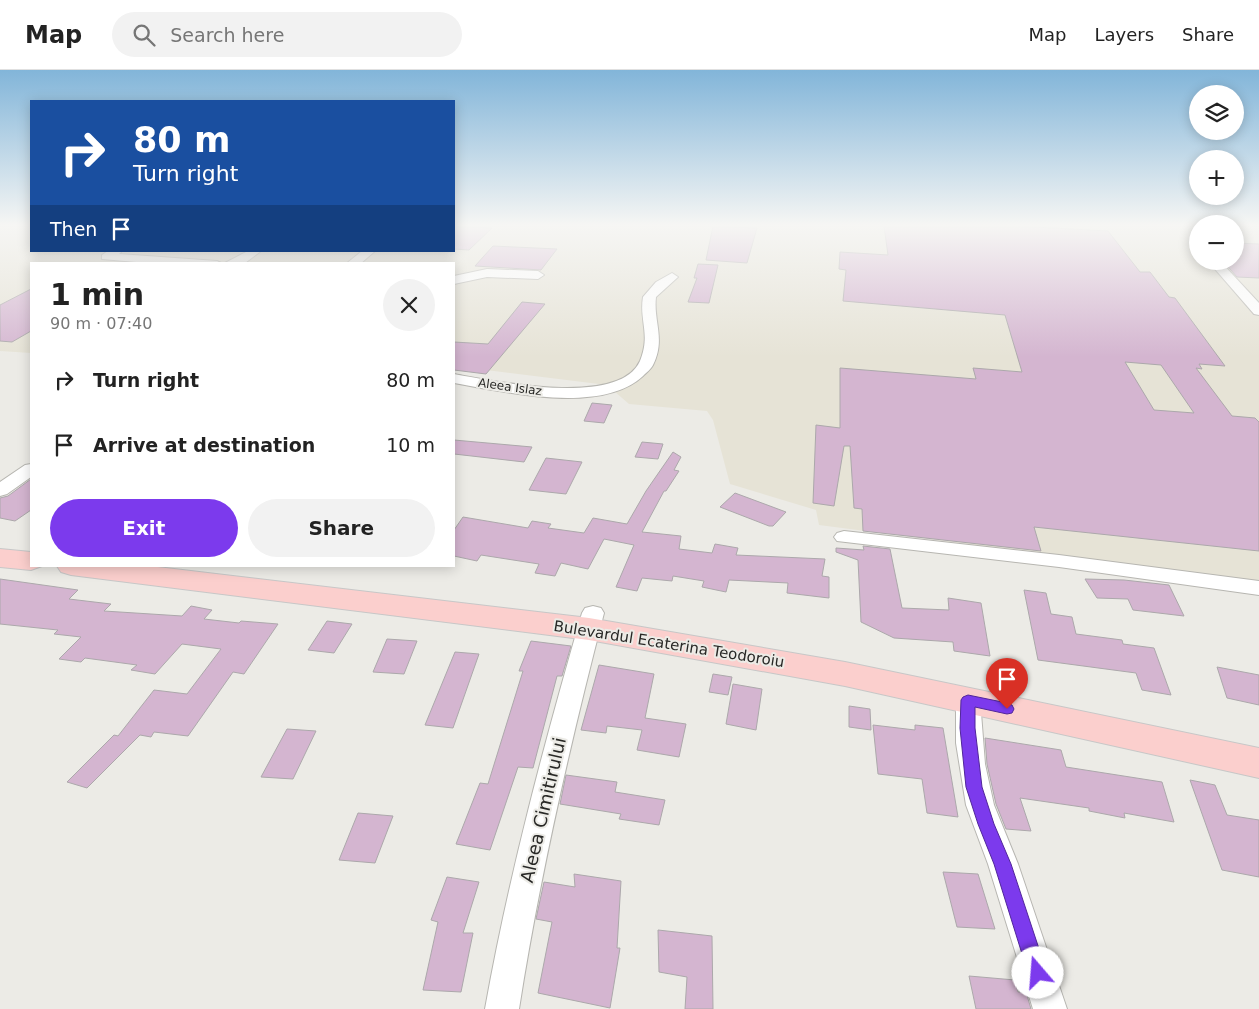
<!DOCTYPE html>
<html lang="en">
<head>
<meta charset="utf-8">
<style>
	:root { --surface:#fff; --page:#f2f2f2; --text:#222; --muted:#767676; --line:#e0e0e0; --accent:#7c3aed }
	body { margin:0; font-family:"DejaVu Sans",sans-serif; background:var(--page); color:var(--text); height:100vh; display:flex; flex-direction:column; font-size:19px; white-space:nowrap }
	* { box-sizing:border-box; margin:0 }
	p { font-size:16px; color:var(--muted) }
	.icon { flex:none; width:28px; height:28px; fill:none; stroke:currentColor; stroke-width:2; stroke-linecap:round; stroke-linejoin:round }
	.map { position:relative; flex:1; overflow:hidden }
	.side { position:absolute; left:30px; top:192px; width:425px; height:305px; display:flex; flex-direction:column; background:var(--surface); border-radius:0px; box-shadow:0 2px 12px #0003 }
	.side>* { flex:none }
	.top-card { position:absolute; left:30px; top:30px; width:425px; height:152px; border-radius:0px; box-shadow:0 2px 12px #0003; background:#1a4fa0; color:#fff; overflow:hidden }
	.controls { position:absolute; left:1189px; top:15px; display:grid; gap:10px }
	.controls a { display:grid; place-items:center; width:55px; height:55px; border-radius:50%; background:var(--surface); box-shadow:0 2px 12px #0003; font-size:25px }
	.pin { position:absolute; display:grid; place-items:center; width:42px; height:42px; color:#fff; margin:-51px -21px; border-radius:50% 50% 50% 0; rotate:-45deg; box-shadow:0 0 5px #0007 }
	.pin .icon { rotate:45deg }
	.me { position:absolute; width:55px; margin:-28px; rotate:342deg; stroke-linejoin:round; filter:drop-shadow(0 0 4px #0008) }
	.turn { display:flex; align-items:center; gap:18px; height:105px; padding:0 20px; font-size:22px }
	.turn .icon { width:65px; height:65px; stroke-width:2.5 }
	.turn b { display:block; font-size:35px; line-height:42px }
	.then { display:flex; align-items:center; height:48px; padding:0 20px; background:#0003; gap:10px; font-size:19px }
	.round { display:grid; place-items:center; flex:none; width:52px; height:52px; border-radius:26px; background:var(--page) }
	.overview { display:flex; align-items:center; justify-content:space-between; height:85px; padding:0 20px }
	h1 { font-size:30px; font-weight:700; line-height:38px }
	.primary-button { display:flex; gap:10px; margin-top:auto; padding:10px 20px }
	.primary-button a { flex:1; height:58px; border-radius:30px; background:var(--accent); color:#fff; font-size:20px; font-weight:700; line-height:58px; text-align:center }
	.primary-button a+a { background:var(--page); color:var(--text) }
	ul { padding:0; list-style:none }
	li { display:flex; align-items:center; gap:15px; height:65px; padding:0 20px }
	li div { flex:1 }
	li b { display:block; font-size:19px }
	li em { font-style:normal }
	header { display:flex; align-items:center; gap:30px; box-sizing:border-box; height:70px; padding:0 25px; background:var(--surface); border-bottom:1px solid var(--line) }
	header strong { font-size:24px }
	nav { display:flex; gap:28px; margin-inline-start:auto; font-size:18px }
	.search { width:350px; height:45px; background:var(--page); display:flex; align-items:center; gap:12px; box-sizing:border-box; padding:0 18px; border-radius:28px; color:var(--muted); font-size:19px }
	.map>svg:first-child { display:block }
	.built { fill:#e6e3d6 }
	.building { fill:#d4b5d0; stroke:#aca8ab; fill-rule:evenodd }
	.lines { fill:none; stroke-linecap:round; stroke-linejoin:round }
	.minor-casing { stroke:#b7b6b1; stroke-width:2 }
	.primary-casing { stroke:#c7c7c7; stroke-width:2 }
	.minor { fill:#fff; fill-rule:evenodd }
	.primary { fill:#fbcfcd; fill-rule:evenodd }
	.route { fill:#7c3aed; stroke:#51269a }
	.labels { text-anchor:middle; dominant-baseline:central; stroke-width:4; stroke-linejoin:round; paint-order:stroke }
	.far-street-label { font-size:12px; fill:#282826; stroke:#ecebe6 }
	.street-label { font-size:15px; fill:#282826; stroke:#ecebe6 }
	.near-street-label { font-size:18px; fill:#282826; stroke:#ecebe6 }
</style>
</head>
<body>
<header>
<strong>Map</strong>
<div class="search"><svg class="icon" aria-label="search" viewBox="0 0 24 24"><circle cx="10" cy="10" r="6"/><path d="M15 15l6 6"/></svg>Search here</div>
<nav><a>Map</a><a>Layers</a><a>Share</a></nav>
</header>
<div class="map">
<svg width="1259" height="939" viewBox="0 0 1259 939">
	<rect width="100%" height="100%" fill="#ecebe6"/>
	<path class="built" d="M0 156H31V181H454V156H1197L1198 191H1235V156H1259V512L819 455 816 440 730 414 713 350 707 341 629 334 607 315 454 296V194H31V283L0 281Z"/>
	<path class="building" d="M454 156H460L492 158 469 180 454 179Z
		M713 156 757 158 747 193 706 190Z
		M884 156H1017L1108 161 1140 202H1150L1169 227 1175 228 1225 296 1199 294 1202 299 1196 298 1232 346 1255 348 1259 352V481L1034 457 1041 481 863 461 862 439 854 438 850 376H844L834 436 813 433 816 355 840 358V298L976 309 973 298 1022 302 1005 245 843 231 846 200 839 199 840 182 888 185ZM1125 292 1161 295 1194 343 1154 340Z
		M1235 173 1259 174V208L1237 207 1223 191H1235Z
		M493 176 557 179 541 200 475 196Z
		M698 194 718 195 709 233 688 232 697 208H694Z
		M31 219V261L12 272 0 271V235Z
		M522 232 545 234 486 304 454 300V272L488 274Z
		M592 333 612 335 604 353 584 351Z
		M454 370 532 377 524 392 454 384Z
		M642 372 663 374 658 389 635 387Z
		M673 382 681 387 674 400 679 401 666 421H664L642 462 681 466 679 479 712 483 715 474 738 478 736 485 825 489 822 506 829 507V528L787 523 788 513 729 510 726 522 702 517 704 511 673 506 672 511 642 508 637 521 616 517 634 475 604 469 588 499 561 493 555 506 535 503 539 494 481 485 477 491 454 486V460L463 447 528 458 532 451 551 454 548 458 584 463 593 448 627 454 646 421Z
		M546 388 582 392 566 424 529 420Z
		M31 409V440L15 451 0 448V428L8 426Z
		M735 423 786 442 773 456H769L720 437Z
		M863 476 890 479 902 538 949 540 948 528 981 533 990 586 954 581 953 572 894 568 861 552 858 490 836 482V478L864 480Z
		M0 509 78 520 69 529 111 534 104 541 182 546 191 536 212 540 204 549 239 553 241 551 278 554 244 604 233 602 188 666 154 662 151 667 140 665 87 718 67 712 114 665 118 666 154 620 187 624 221 579 182 574 155 604 131 600 137 595 85 588 81 592 59 589 81 567 54 564 58 560 0 554Z
		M1085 509 1124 510 1169 515 1184 546 1133 540 1128 529 1097 528Z
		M1024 520 1046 523 1051 544 1072 547 1076 564 1122 570 1123 574 1154 578 1171 625 1142 620 1136 603 1038 590Z
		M327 551 352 554 334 583 308 580Z
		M387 569 417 571 404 604 373 602Z
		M531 571 571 576 562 606H557L533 698 518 697 490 780 456 774 480 713 488 714 523 601H519Z
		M455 582 479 584 453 658 425 655Z
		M599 595 654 604 645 648 686 654 679 687 637 680 642 660 607 656 606 663 581 660Z
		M1217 597 1259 605V635L1227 628Z
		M713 604 732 607 728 625 709 622Z
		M733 614 762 619 756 660 726 654Z
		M849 636 870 639 871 660 849 657Z
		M873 655 915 660V655L943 658 958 747 927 743 922 709 878 704Z
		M287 659 316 661 293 709 261 707Z
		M985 668 1061 680 1066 697 1162 712 1174 752 1124 743 1125 748 1089 741V738L1020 728 1031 761 1006 759 996 734 987 694Z
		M566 705 617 712 615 722 665 730 659 755 619 749 621 744 560 734Z
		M1190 710 1215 715 1227 745 1259 750V807L1222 800Z
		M358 743 393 746 375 793 339 790Z
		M943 802 978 804 995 859 957 857Z
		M574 804 621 811 617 878H620L610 938 538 923 552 852 536 849 544 812 575 817Z
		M447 807 479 812 463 863H473L461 922 423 920 438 852 431 850Z
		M658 860 712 866 713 939H685L687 907 659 902Z
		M969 906 1015 910 1018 922H1026L1031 939H976Z"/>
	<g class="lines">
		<g class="minor-casing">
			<path id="minor" d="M1198 168V175L1192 171Z
				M108 181H122L119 184 217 191 223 194H159L102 189V185Z
				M248 181H261L245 193 223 194Z
				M362 181H375L360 194H346Z
				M1208 191H1220L1259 233V245L1254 244Z
				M487 199 538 201 544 205 538 209 487 207 454 214V206Z
				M672 203 678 207 656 227C653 251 666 269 653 295 651 299 646 303 643 306 601 345 505 322 454 313V304C493 311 619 338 640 291 651 264 639 251 643 227L656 212Z
				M31 394V407L7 424 0 426V412L25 395Z
				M844 461 1059 485 1259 511V525L1059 497 837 471 834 467 837 463Z
				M593 536 601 538 604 543C570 674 540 805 519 939H485C509 805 544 674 582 543L585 538Z
				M968 621 977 623 980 630 985 694 994 735 1018 794 1067 939H1033L988 794 966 735 956 673V630L959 623Z"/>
		</g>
		<g class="primary-casing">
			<path id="primary" d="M0 479 31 482V496H42L31 500 0 497Z
				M57 496H149L589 548 845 592 1259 678V708L845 616 589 570 71 505 61 502Z"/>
		</g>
		<use href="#minor" class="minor"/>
		<use href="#primary" class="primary"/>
	</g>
	<linearGradient id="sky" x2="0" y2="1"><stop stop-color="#82b5d9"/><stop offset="0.54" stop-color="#f6f6f4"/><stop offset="1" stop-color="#f6f6f4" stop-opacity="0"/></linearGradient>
	<rect width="1259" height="287" fill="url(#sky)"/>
	<path class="route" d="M968 625 1007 633 1012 635 1014 639 1012 643 1007 644 975 637V658L982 717 994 754 1011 794 1047 903 1045 909 1038 912 1031 909 1028 903 994 794 978 754 966 717 960 658 961 630 963 627Z"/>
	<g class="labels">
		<g class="far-street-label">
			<text transform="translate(510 317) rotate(8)">Aleea Islaz</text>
		</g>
		<g class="street-label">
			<text transform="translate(669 574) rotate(9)">Bulevardul Ecaterina Teodoroiu</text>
		</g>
		<g class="near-street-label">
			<text transform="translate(543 740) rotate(-77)">Aleea Cimitirului</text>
		</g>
	</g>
</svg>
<div class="controls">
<a><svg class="icon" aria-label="layers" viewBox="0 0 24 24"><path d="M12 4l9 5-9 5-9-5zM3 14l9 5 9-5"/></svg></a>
<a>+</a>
<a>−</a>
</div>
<div class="pin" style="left:1007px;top:639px;background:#d93025"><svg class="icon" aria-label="arrive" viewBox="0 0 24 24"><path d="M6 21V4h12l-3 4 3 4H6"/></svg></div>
<svg class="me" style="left:1038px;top:903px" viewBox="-20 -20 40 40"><circle r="19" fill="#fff"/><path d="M0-13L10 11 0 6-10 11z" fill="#7c3aed"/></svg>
<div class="top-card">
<div class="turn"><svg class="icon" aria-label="right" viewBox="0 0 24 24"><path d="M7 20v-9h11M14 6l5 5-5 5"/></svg><div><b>80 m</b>Turn right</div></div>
<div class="then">Then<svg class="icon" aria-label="arrive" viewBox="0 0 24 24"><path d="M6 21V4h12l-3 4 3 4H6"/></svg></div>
</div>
<section class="side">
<div class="overview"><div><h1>1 min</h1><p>90 m · 07:40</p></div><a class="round"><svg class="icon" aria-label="close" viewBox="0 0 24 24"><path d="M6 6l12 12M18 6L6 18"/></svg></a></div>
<ul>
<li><svg class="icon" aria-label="right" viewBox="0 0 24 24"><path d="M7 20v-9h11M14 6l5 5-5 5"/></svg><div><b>Turn right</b></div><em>80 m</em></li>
<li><svg class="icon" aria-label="arrive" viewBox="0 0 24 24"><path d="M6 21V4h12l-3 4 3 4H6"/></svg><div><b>Arrive at destination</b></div><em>10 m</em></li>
</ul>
<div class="primary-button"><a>Exit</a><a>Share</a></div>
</section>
</div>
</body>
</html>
